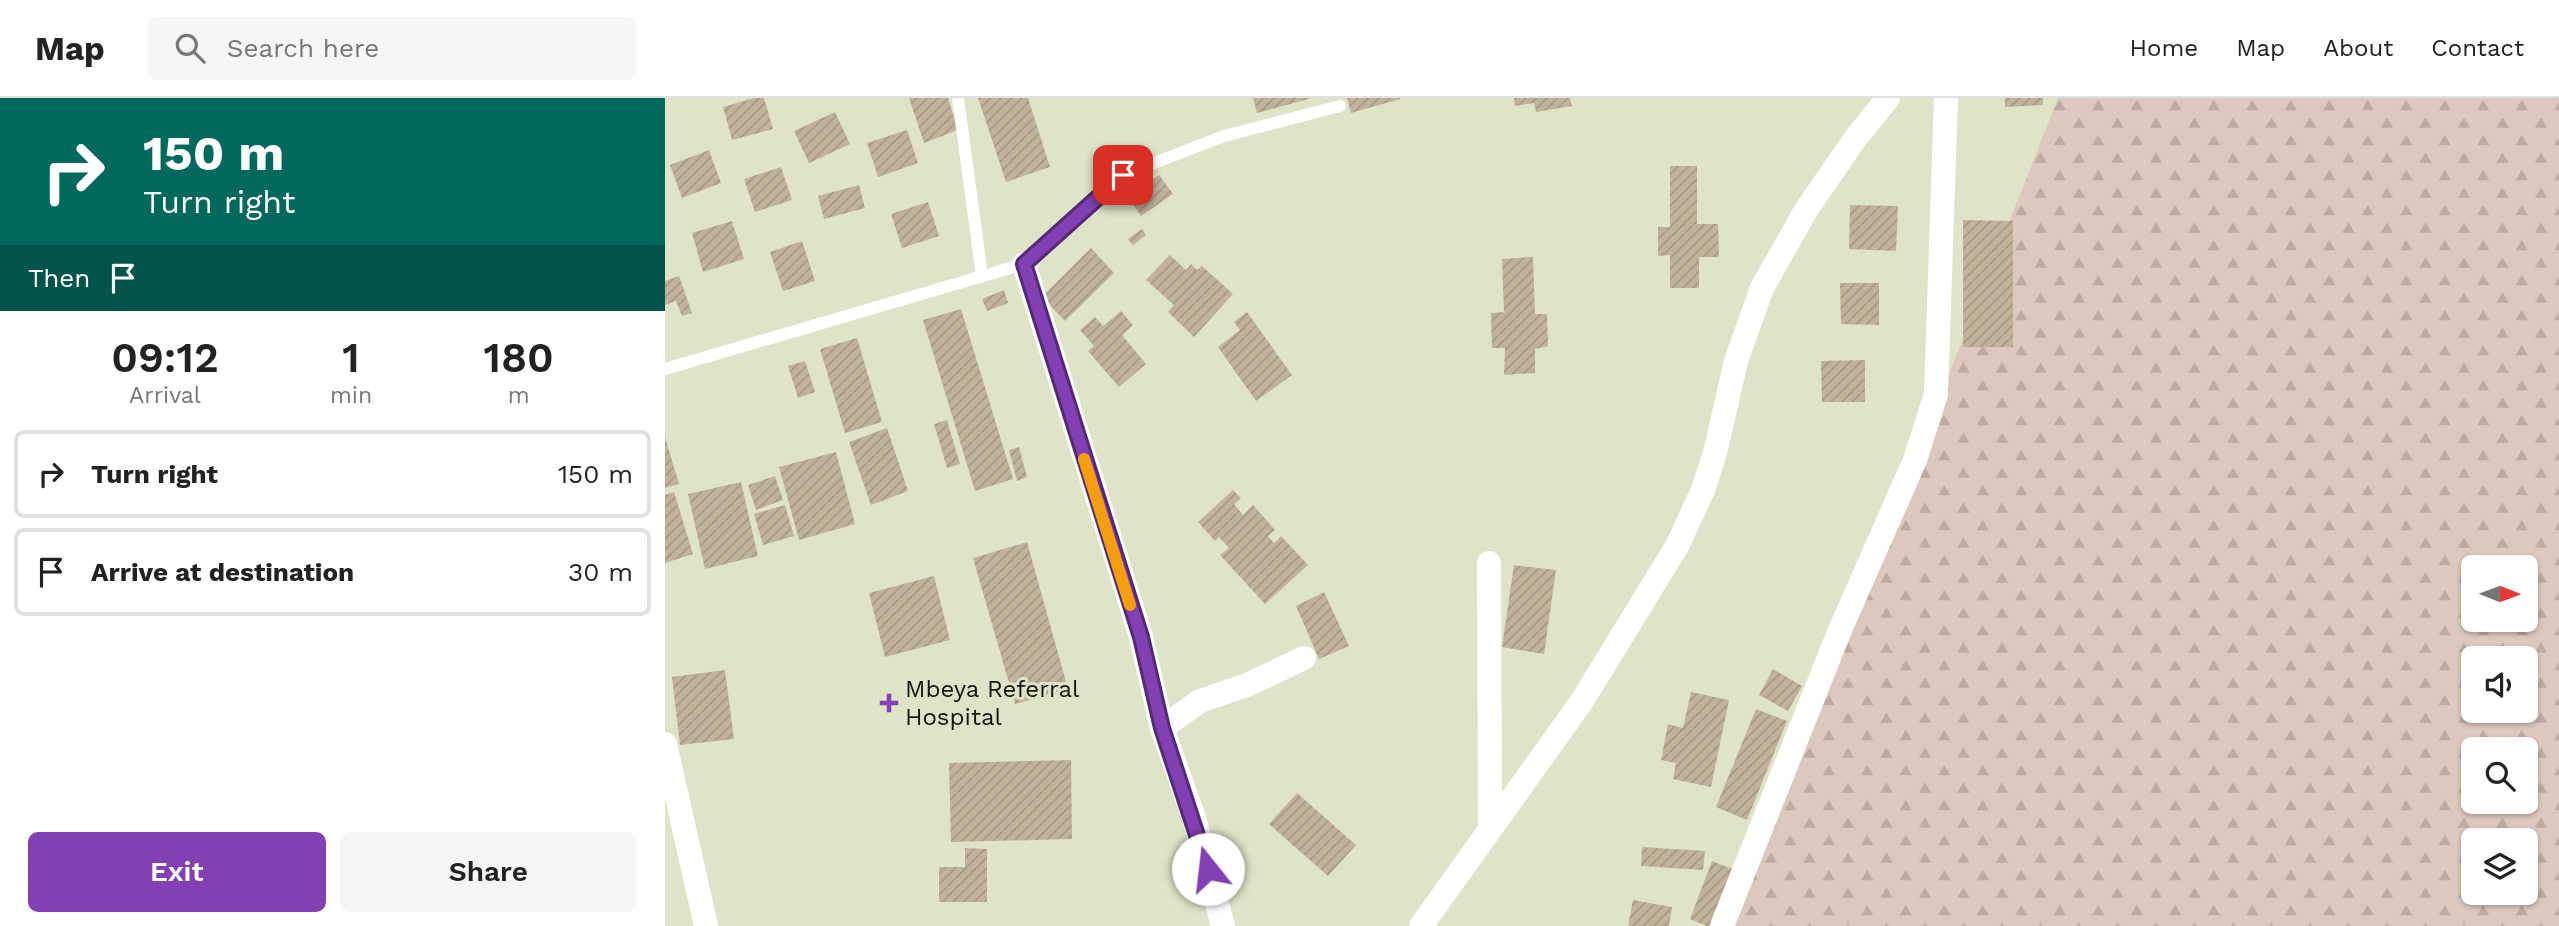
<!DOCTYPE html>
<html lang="en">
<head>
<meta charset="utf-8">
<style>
	:root { --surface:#fff; --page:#f6f6f6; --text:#222; --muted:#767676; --line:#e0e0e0; --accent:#8240b4 }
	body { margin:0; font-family:"Work Sans",sans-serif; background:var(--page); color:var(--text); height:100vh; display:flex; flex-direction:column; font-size:26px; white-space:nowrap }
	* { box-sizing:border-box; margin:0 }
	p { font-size:23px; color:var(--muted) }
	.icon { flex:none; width:38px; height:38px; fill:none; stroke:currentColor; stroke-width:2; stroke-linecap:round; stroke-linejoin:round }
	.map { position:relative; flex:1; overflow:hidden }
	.drawer { display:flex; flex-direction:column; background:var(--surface); width:665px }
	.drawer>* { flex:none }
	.banner { background:#00695c; color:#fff; overflow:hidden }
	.needle { width:46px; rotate:91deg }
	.buttons { position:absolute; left:1796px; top:457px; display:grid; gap:14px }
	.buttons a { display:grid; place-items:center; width:77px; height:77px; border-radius:10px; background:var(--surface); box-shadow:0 2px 5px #0004; font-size:35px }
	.pin { position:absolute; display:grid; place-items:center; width:60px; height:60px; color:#fff; margin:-30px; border-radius:14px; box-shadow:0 4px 10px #0006 }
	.me { position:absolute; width:77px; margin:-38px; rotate:344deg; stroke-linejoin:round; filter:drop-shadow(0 0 5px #0008) }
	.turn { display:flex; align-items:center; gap:24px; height:147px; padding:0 28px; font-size:32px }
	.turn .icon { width:91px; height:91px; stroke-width:2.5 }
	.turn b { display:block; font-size:49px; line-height:60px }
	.then { display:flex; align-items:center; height:66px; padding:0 28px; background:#0003; gap:14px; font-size:26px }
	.eta { display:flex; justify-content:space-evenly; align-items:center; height:119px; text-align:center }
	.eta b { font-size:42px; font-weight:600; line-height:49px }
	.action { display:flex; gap:14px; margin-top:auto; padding:14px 28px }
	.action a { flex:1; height:80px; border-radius:10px; background:var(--accent); color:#fff; font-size:28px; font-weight:600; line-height:80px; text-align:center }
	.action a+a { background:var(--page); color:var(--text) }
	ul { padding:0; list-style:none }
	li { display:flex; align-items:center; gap:21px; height:88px; margin:0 14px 10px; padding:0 14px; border:4px solid var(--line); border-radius:10px }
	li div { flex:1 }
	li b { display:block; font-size:26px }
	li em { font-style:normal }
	header { display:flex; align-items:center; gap:42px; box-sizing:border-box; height:98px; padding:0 35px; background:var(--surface); border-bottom:2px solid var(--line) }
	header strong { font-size:33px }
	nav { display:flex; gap:38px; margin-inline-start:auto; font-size:24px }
	.search { width:490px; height:63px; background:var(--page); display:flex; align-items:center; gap:18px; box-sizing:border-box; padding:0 24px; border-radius:10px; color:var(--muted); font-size:26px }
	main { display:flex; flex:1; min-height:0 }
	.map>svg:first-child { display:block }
	.forest { fill:url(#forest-firs); fill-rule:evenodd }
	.building { fill:url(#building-hatch) }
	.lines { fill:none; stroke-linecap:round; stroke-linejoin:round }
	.lane { stroke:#fff; stroke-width:12 }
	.street { stroke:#fff; stroke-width:24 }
	.route-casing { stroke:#542a75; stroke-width:18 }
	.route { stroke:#8240b4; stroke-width:12 }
	.slow { stroke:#f59e0b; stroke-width:12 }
	.poi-dot { fill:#8240b4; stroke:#dfe4c8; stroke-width:2.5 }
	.labels { text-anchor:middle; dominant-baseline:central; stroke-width:6; stroke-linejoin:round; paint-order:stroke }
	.poi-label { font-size:24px; fill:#14160c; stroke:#dfe4c8; text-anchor:start }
</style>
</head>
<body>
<header>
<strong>Map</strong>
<div class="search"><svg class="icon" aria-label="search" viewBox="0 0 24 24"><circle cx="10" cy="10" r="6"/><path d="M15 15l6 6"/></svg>Search here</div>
<nav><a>Home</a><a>Map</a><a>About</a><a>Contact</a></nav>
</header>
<main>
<section class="drawer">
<div class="banner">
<div class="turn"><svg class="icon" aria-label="right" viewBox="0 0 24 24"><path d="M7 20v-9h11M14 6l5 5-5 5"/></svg><div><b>150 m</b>Turn right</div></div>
<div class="then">Then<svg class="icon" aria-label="arrive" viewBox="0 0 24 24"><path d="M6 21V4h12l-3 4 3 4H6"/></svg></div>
</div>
<div class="eta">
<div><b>09:12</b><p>Arrival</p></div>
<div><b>1</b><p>min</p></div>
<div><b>180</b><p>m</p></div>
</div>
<ul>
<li><svg class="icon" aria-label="right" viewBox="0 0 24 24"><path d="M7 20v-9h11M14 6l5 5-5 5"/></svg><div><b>Turn right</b></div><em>150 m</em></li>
<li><svg class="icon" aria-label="arrive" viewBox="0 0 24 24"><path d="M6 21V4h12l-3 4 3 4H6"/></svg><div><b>Arrive at destination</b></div><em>30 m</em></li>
</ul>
<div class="action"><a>Exit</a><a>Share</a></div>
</section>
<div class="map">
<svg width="1894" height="828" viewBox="0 0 1894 828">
	<defs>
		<pattern id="forest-firs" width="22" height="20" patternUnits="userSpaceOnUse" patternTransform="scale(1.75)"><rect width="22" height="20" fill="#ddc8bd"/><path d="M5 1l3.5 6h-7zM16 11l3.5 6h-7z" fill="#bdaba1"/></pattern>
		<pattern id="building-hatch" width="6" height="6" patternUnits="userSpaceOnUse" patternTransform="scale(1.75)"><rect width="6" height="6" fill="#c1b39b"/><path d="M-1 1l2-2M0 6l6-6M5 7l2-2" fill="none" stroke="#a59984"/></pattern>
	</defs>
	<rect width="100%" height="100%" fill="#dfe4c8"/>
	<path class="forest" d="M1393 0H1894V828H1066ZM1808 469H1860V522H1808ZM1808 560H1860V612H1808ZM1808 651H1860V704H1808ZM1808 742H1860V794H1808Z"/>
	<path class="building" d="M89 0H99L108 31 67 42 58 9Z
		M244 0H283L293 32 259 45Z
		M313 0H363L385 69 341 84Z
		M588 0H644V1L592 15Z
		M682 0H735V1L686 15Z
		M849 0H905L907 8 871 14 869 5 850 8Z
		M1340 0H1378V7L1340 9Z
		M170 14 185 46 144 65 129 33Z
		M242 32 253 65 213 79 202 45Z
		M44 52 56 85 17 100 5 67Z
		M1005 68H1032V126H1053L1054 159H1034V190H1005V157L993 158V129H1005Z
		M116 69 127 102 90 114 79 81Z
		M494 77 508 96 476 118 463 99Z
		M194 87 200 110 159 121 153 98Z
		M263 104 274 138 237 150 226 116Z
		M1185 107 1233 108 1231 153 1184 151Z
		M1298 122 1348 123V249H1298Z
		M67 123 79 161 38 174 27 135Z
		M477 131 481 137 468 147 463 141Z
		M137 143 150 183 118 193 105 154Z
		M426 150 449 175 400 223 377 199Z
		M505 157 521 172 526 166 532 172 537 168 568 196 529 239 503 214 509 207 481 182Z
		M868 159 870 216H882L883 248 870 251V275L839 277 840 250H827L826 215 839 214 837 161Z
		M14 178 27 215 17 218 11 203 0 207V183Z
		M1175 185H1214V227L1176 226Z
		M339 192 343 205 322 213 317 201Z
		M296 211 348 381 310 393 258 222Z
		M456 213 468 227 457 237 481 266 454 289 423 253 429 248 415 232 430 219 438 228Z
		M582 214 627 277 591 303 553 249 575 232 569 224Z
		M192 240 217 324 180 335 155 251Z
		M1200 262V304H1157L1156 263Z
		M140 263 150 294 133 300 123 268Z
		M282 322 295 366 282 370 269 326Z
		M222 330 243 393 206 407 184 344Z
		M0 339 14 386 0 390Z
		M354 349 362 379 352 383 344 352Z
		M171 354 190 426 134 442 114 369Z
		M110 378 118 402 91 412 83 387Z
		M76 384 93 458 40 471 23 396Z
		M568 392 576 400 569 406 578 417 588 407 610 432 603 438 609 445 616 438 643 467 600 506 555 457 564 450 554 439 550 443 533 424Z
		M9 394 28 456 0 465V397Z
		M120 407 129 438 98 447 89 416Z
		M362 444 403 591 350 606 308 460Z
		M849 467 891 472 879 556 837 549Z
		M269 478 285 542 220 559 204 495Z
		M659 494 684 548 654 561 631 508Z
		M1108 571 1137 588 1123 613 1094 597Z
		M60 572 69 641 15 647 7 579Z
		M1026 594 1064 602 1046 689 1008 681 1011 665 996 662 1003 626 1018 630Z
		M1091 611 1122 623 1082 722 1051 709Z
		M406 662 407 741 286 744 284 665Z
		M632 695 691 747 663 778 604 726Z
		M977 749 1040 753 1038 772 976 768Z
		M300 750 322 751V804H274V769H300Z
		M1047 763 1070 772 1049 828H1042L1025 821Z
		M968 802 1007 809 1004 828H963Z"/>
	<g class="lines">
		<path class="lane" d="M293 0 317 178
			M0 271 359 166 458 77 559 38 675 8"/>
		<path class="street" d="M359 166 476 539 497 630 529 720 558 828
			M824 465 825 731
			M497 630 535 603 582 587 639 560
			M0 646 41 828
			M756 828 917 603 1012 448 1038 392 1050 355 1071 263 1097 190 1141 112 1190 41 1223 0
			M1057 828 1175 532 1250 362 1271 296 1281 0"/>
	</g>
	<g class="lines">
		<g class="route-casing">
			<path id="route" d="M458 77 359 166 476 539 497 630 543 771"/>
		</g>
		<use href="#route" class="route"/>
		<path class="slow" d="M419 361 465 507"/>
	</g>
	<path class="poi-dot" d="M220.5 594.5h7v7h7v7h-7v7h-7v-7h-7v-7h7z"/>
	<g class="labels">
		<g class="poi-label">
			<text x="240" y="591">Mbeya Referral<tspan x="240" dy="28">Hospital</tspan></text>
		</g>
	</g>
</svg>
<div class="buttons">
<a><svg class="needle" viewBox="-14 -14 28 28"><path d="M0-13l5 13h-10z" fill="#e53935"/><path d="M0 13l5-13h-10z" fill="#767676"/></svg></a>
<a><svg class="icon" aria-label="sound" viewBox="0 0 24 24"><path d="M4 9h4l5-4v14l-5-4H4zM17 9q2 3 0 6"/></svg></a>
<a><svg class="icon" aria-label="search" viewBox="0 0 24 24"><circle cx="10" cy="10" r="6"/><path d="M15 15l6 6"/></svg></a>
<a><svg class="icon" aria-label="layers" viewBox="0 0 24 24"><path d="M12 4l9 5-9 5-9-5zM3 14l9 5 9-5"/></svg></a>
</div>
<div class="pin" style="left:458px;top:77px;background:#d93025"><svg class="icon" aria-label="arrive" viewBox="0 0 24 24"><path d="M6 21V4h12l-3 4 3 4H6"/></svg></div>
<svg class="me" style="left:543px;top:771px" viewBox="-20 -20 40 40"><circle r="19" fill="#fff"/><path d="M0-13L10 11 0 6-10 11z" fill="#8240b4"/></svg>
</div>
</main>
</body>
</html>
